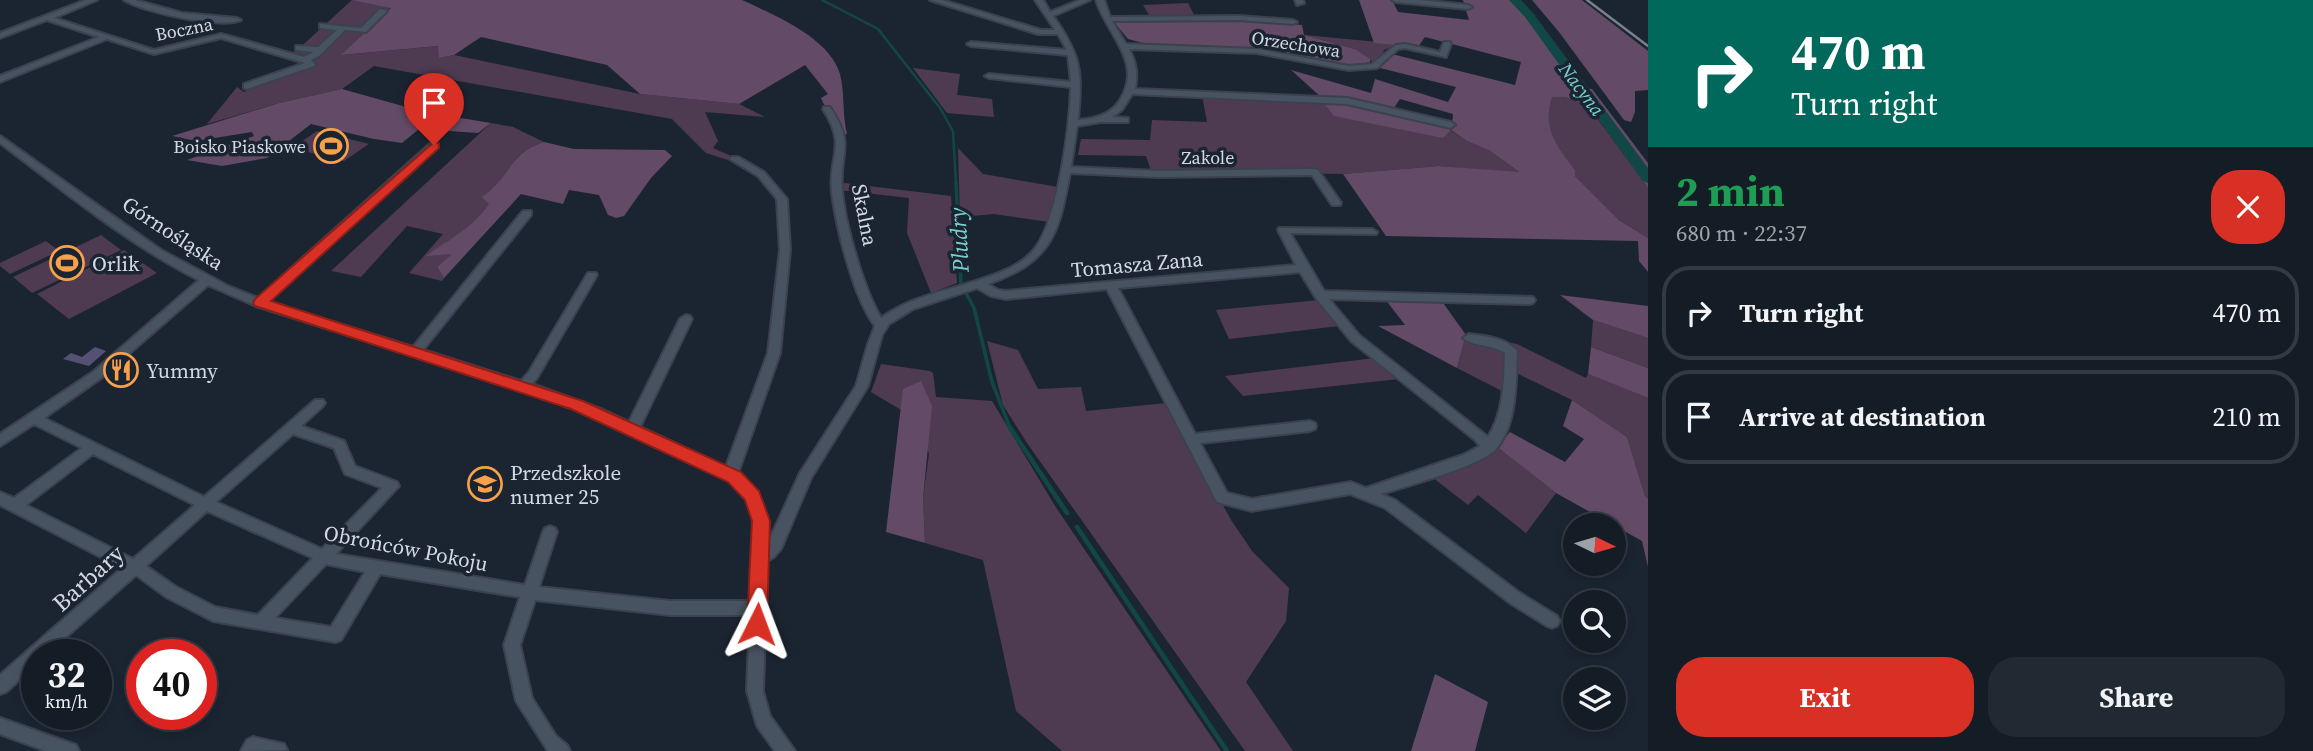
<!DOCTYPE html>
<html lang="en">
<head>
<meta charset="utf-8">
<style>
	:root { --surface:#141c26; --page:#212932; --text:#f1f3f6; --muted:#9da1a7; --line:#333a43; --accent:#d93025 }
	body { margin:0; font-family:"Source Serif 4",serif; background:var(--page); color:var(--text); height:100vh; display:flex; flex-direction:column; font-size:26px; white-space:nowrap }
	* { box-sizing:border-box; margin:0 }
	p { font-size:23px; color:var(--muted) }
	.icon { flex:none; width:38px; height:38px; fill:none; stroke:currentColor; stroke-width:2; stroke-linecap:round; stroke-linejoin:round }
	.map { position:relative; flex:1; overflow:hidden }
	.drawer { display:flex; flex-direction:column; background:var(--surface); width:665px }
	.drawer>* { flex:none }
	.guide { background:#00695c; color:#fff; overflow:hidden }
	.needle { width:46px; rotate:95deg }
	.controls { position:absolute; left:1563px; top:513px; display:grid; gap:14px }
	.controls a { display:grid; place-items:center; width:63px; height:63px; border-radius:50%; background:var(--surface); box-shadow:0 4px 10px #0003,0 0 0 2px var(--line); font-size:35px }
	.speed { position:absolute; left:21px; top:639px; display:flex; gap:14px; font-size:35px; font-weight:700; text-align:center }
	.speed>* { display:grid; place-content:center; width:91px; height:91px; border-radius:50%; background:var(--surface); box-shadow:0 4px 10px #0003,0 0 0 2px var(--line); line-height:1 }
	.speed small { font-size:18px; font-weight:400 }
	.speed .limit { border:10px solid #d22; background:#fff; color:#111 }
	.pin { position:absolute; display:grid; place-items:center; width:60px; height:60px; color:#fff; margin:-72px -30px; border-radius:50% 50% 50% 0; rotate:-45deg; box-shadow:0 0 7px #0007 }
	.pin .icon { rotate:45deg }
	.me { position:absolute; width:77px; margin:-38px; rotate:3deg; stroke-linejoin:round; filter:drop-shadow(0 0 5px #0008) }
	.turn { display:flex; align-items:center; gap:24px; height:147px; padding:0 28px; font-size:32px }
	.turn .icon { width:91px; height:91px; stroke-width:2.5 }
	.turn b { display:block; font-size:49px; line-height:60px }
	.round { display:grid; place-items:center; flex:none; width:74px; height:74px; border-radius:28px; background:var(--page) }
	.summary { display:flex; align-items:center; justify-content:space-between; height:119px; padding:0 28px }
	h1 { font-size:42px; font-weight:700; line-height:52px; color:#1e9e55 }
	.cta { display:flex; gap:14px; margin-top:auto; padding:14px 28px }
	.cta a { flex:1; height:80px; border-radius:28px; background:var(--accent); color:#fff; font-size:28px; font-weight:700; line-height:80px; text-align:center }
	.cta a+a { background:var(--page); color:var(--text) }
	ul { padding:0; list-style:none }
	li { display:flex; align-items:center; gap:21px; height:94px; margin:0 14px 10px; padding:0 14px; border:4px solid var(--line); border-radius:28px }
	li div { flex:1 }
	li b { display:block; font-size:26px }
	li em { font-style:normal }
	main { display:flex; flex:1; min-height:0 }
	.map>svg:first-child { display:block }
	.green { fill:#4f3b51 }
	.forest { fill:#634a66 }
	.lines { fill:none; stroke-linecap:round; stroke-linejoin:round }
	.stream-far2 { stroke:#114846; stroke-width:2.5 }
	.stream-far1 { stroke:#114846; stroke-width:3.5 }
	.stream { stroke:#114846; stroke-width:4.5 }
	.river { fill:#114846; fill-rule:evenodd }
	.building { fill:#565174 }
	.minor-casing { stroke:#3b424d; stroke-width:4 }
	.minor { fill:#485362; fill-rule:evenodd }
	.rail { stroke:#78808b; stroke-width:2.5 }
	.route { fill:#d93025; stroke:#8d1f18; stroke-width:2 }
	.labels { text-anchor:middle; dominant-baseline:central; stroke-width:7; stroke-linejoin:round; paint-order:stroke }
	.far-street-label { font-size:18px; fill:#d2d9e2; stroke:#1b2532 }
	.far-poi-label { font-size:18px; fill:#d2d9e2; stroke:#1b2532; text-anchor:end }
	.far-water-label { font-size:19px; font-style:italic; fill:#78d0cc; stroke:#1b2532 }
	.street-label { font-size:21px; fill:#d2d9e2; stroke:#1b2532 }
	.poi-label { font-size:21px; fill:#d2d9e2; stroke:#1b2532; text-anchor:start }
	.water-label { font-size:23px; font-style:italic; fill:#78d0cc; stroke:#1b2532 }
	.near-street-label { font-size:24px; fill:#d2d9e2; stroke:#1b2532 }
</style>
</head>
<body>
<main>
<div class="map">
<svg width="1648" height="751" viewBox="0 0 1648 751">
	<rect width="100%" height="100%" fill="#1b2532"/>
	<path class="green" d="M352 0 391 7 342 55 439 46V58L454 55 640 94 739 104 765 117 705 112 718 141 713 148 731 156 728 160 706 153 672 119 374 66 342 89 279 103 207 124 237 87 244 92 317 65 294 53Z
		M1188 3 1195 17 1151 18 1143 5Z
		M1304 35 1399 44 1384 50 1382 57 1374 63 1355 49Z
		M913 68 960 74 957 95 992 99 994 117 947 113Z
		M1202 95 1323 102 1450 130 1467 141 1490 151 1520 173 1439 166 1343 174 1151 171 1146 156 1078 155 1081 139 1150 140 1152 120 1207 122Z
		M1552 96 1565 97 1589 107 1648 188V238L1619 220 1575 176V170C1556 145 1542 129 1552 96Z
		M491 123 513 127 544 142C509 153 511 177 483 197L490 204C478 221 464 233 446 242V254H453L437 267 444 278 442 281 409 273 443 234 407 226 361 277 331 271Z
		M317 131 369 144 344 161 292 148Z
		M958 148 983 174 1058 187 1049 222 994 214 960 217Z
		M844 183 951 196 957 283 931 293 907 233 909 198 839 190Z
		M101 235 121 250 32 293 13 277Z
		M46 241 59 251 10 274 0 266V263Z
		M124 250 157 273 69 319 37 294Z
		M1320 300 1339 326 1229 339 1216 310Z
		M1593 320 1648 338V368L1591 347Z
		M1466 335 1517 344 1586 378 1588 374 1648 398V499L1645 496 1627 437 1572 400 1510 370 1502 391 1457 368Z
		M987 341 1018 350 1038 389 1081 387 1086 411 1167 403 1231 520 1252 551 1289 588 1286 621 1246 682 1293 751H1245L1027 443 1003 405Z
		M1375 358 1399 379 1243 396 1225 376Z
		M881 364 930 371 933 373 936 397 992 401 1055 506 1221 751H1062L1016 711 983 560 925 543 923 498 929 454 903 389V411L871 392Z
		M1497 447 1556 493 1526 533 1478 495 1468 505 1432 477Z"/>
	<path class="forest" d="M351 0H742C774 15 829 37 840 74 845 94 842 114 847 134L842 135C841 120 826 112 821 98L828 94 805 65 739 104 640 94 607 65 481 37 454 55 439 58 438 46 341 55 391 8Z
		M1359 0H1392L1398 12 1469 20 1463 0H1513L1526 14 1648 182V188L1590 107 1565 97H1552C1542 129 1557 146 1575 170V176L1619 220 1648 238V272L1639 261 1638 241 1386 236 1343 174 1439 166 1519 172 1490 151 1467 141 1451 130 1443 138 1334 116 1323 102H1348L1452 127 1453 114 1400 99 1392 111 1349 99 1321 97 1291 70 1371 93 1375 79 1448 102 1456 87 1376 67 1392 54 1515 85 1521 62 1425 37 1418 47 1374 43Z
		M1532 0H1582L1648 51V90L1635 91V112L1631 122 1624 120 1559 32Z
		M1242 19 1302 25 1304 35 1355 49 1370 59V62L1347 67 1258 50 1147 44 1128 39 1113 21Z
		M1585 88 1592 89 1648 163V173Z
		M342 89 424 112 491 123 478 133 419 129 402 143 374 139 311 124 267 158 222 166 187 160 254 136 252 132 196 141 172 136 279 103Z
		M544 142 574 149 665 150 672 156 651 178 624 216 616 218 608 215 599 195 569 190 563 204 521 194 444 278 437 267 452 254 426 256C449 239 473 228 489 204L482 197C511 177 509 153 544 142Z
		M1560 295 1648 306V338L1593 320Z
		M1385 299 1441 300 1466 335 1457 368 1378 326 1405 325Z
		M1591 347 1648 368V398L1588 374Z
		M921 381 932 406 923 498 925 543 886 532 903 389Z
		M1572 400 1627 437 1645 496 1648 499V567L1642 541 1556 493 1497 447 1510 432 1565 462 1584 439 1563 426Z
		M1435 674 1488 702 1475 751H1411Z"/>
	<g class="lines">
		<path class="stream-far2" d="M822 0 878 29 940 108 953 131 956 184"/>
		<path class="stream-far1" d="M956 182 961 284 974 308 992 382 1010 428"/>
		<path class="stream" d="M1009 426 1067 513
			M1077 527 1227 751"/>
		<path class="river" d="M1509 0H1521L1533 13 1648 168V183L1643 181 1525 17Z"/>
	</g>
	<path class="building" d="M95 347 106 351 89 366 63 359 71 353 82 357Z"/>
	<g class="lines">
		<g class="minor-casing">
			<path id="minor" d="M86 0H97L54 18 154 50 221 34 304 57 314 52 296 50V46L318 47 337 30 320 28V24L361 28 380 9 387 11 366 32 345 30 319 56 311 60 315 64 314 66 247 89 244 88V84L305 63 221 38 154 54 107 39 0 82V76L99 37 47 20 0 38V33Z
				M124 0H135L182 13 237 18 241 20C221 29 143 12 124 0Z
				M930 0H942L1041 30H1055L1035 0H1043L1050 12 1080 0H1090L1053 16C1082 57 1082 71 1078 120 1094 119 1111 115 1120 100 1144 62 1107 35 1096 0H1104L1110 17 1239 16 1293 20 1297 22 1293 24 1239 20 1112 21 1126 44 1257 49 1349 66 1372 64 1396 45 1405 44 1440 52 1444 42H1450L1451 44 1446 57 1405 48 1398 49 1377 68 1349 70 1257 53 1129 49C1136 63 1138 73 1135 89L1347 98 1451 122 1455 125 1451 128 1347 104 1132 94 1122 110 1112 117 1128 118V122H1101L1077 126 1071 167 1158 171 1315 169 1318 170 1341 203 1340 205H1332L1312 175 1158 177 1070 173C1058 236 1052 261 988 284L998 290 1006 291 1296 265 1278 230 1279 228 1372 229 1377 232 1376 234 1290 233 1324 291 1533 297 1535 300 1533 303 1529 304 1329 299 1359 335 1488 437C1504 412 1504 382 1505 353 1491 344 1474 347 1463 338L1469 334C1487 337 1505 337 1517 351 1516 380 1517 429 1494 451 1476 467 1407 486 1381 494L1395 500 1520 593 1557 616 1560 621 1557 626 1552 628 1547 626 1510 603 1385 508 1350 494 1252 511 1217 502 1107 289 1006 299 991 296 977 288 913 309 889 324 882 335 868 386 811 478 781 549 774 557 767 561 763 691 770 716 795 751H775L757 726 747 691 750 615H670L535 600 520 645 532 698 556 736 567 745 570 751H548L516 701 504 645 520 597 380 574 341 640 335 642 213 621 166 597 136 575 47 654H37V664L6 692 0 694V675L122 568 0 505V492L14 498 82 448 34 424 0 446V434L93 372 199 280C127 244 64 191 0 143V136L161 250 228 286 258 298 431 143H437V147L268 302 413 347 523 211H531V215L423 350 521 381 529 372 588 273H596L597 275 537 378 532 384 603 410 629 422 680 319 686 315 690 316 692 319 640 427 726 467 768 353 780 250 777 199 758 176 730 159 732 157H738L764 172 787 199 790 250 780 353 738 473C764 495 768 510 767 545L800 473 856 386 868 344 875 326C854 299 836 227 832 192 828 154 848 148 823 109L824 107H830C856 146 839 150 842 189 844 222 864 290 881 318 908 298 944 291 976 281 996 274 1023 266 1036 247 1058 217 1070 126 1071 87L989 78 985 76 989 74 1071 82 1068 55 971 46 967 44 971 42 1067 50 1058 34H1038ZM1300 272 1316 298 1351 341 1475 440 1480 446 1463 455 1366 488 1351 482 1252 499 1227 493 1200 443 1310 431 1315 429 1316 426 1315 423 1310 421 1195 434 1118 288ZM208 285 256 306 519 389 593 416 729 481 747 499 754 521 751 601H670L539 587 557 532 555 528 550 526 545 528 543 532 525 585 336 554 399 486 397 482 355 466 344 441 301 426 323 406 325 403 323 400H315L204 497 44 418 101 378ZM293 434 334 448 345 474 382 488 322 549 216 502ZM93 454 195 505 133 559 26 505ZM207 511 313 558 258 615 215 607 176 587 146 566ZM326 564 365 572 331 627 275 618Z
				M1295 0H1303L1304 3 1297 5Z
				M1392 0H1419L1468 5 1472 7 1468 9 1396 2Z
				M0 718 76 745 79 751H46L0 734Z
				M253 737 284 744 287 750 241 751 247 740Z"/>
		</g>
		<use href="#minor" class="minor"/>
		<path class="rail" d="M1587 0 1648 46"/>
	</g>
	<path class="route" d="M434 142 439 143V148L271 301 583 401 741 472 759 491 770 521 767 624 764 631 757 633 750 631 747 624 752 521 745 500 728 482 571 409 255 306 253 303 255 299Z"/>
	<defs>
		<g id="stadium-ring" transform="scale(1.75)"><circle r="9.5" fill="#1b2532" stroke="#f8a14a" stroke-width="1.5"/><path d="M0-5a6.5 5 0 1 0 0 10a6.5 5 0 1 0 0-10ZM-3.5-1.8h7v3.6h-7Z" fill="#f8a14a"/></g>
		<g id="restaurant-ring" transform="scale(1.75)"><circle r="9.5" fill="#1b2532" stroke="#f8a14a" stroke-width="1.5"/><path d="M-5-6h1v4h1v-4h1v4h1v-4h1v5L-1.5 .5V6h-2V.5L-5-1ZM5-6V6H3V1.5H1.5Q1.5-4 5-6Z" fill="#f8a14a"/></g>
		<g id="school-ring" transform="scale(1.75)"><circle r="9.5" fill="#1b2532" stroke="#f8a14a" stroke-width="1.5"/><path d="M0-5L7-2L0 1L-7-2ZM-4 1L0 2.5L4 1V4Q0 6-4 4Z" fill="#f8a14a"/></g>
	</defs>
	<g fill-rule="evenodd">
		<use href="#stadium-ring" x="331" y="146"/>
		<use href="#stadium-ring" x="67" y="263"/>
		<use href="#restaurant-ring" x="121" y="370"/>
		<use href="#school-ring" x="485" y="484"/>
	</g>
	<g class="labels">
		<g class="far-street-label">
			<text transform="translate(184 29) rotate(-11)">Boczna</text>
			<text transform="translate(1296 44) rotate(9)">Orzechowa</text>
			<text x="1208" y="157">Zakole</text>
		</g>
		<g class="far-poi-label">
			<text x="306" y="146">Boisko Piaskowe</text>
		</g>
		<g class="far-water-label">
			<text transform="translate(1582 89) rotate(53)">Nacyna</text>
		</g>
		<g class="street-label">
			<text transform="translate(865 215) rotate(79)">Skalna</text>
			<text transform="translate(173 233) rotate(33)">Górnośląska</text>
			<text transform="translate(1137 264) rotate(-5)">Tomasza Zana</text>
			<text transform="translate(406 548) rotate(11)">Obrońców Pokoju</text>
		</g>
		<g class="poi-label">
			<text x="92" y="263">Orlik</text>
			<text x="146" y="370">Yummy</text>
			<text x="510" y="472">Przedszkole<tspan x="510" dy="24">numer 25</tspan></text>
		</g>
		<g class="water-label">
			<text transform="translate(959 240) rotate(-93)">Pludry</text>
		</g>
		<g class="near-street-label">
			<text transform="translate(88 578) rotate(-42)">Barbary</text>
		</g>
	</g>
</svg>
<div class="controls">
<a><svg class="needle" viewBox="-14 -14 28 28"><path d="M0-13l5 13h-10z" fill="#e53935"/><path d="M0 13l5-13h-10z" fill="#9da1a7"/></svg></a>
<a><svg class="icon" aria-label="search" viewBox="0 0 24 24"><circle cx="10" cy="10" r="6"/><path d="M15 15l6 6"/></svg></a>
<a><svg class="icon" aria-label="layers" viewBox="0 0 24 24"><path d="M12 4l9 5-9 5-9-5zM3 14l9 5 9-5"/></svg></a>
</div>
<div class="speed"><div>32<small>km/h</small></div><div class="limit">40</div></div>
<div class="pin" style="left:434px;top:145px;background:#d93025"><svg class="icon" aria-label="arrive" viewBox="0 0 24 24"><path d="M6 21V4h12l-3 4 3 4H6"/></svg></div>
<svg class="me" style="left:757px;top:624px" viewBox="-20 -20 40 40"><path d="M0-17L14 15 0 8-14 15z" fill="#d93025" stroke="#fff" stroke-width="4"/></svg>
</div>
<section class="drawer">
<div class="guide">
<div class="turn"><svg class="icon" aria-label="right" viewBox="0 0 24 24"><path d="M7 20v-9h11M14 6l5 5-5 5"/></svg><div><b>470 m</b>Turn right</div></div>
</div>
<div class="summary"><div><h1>2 min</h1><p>680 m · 22:37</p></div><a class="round" style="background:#d93025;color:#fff"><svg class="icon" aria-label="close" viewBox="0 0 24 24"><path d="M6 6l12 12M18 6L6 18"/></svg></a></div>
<ul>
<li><svg class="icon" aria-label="right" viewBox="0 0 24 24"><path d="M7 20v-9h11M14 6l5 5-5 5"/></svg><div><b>Turn right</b></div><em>470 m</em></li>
<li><svg class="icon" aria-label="arrive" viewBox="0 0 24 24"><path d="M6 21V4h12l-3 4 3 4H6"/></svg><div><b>Arrive at destination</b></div><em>210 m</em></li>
</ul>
<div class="cta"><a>Exit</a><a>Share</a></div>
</section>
</main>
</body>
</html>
